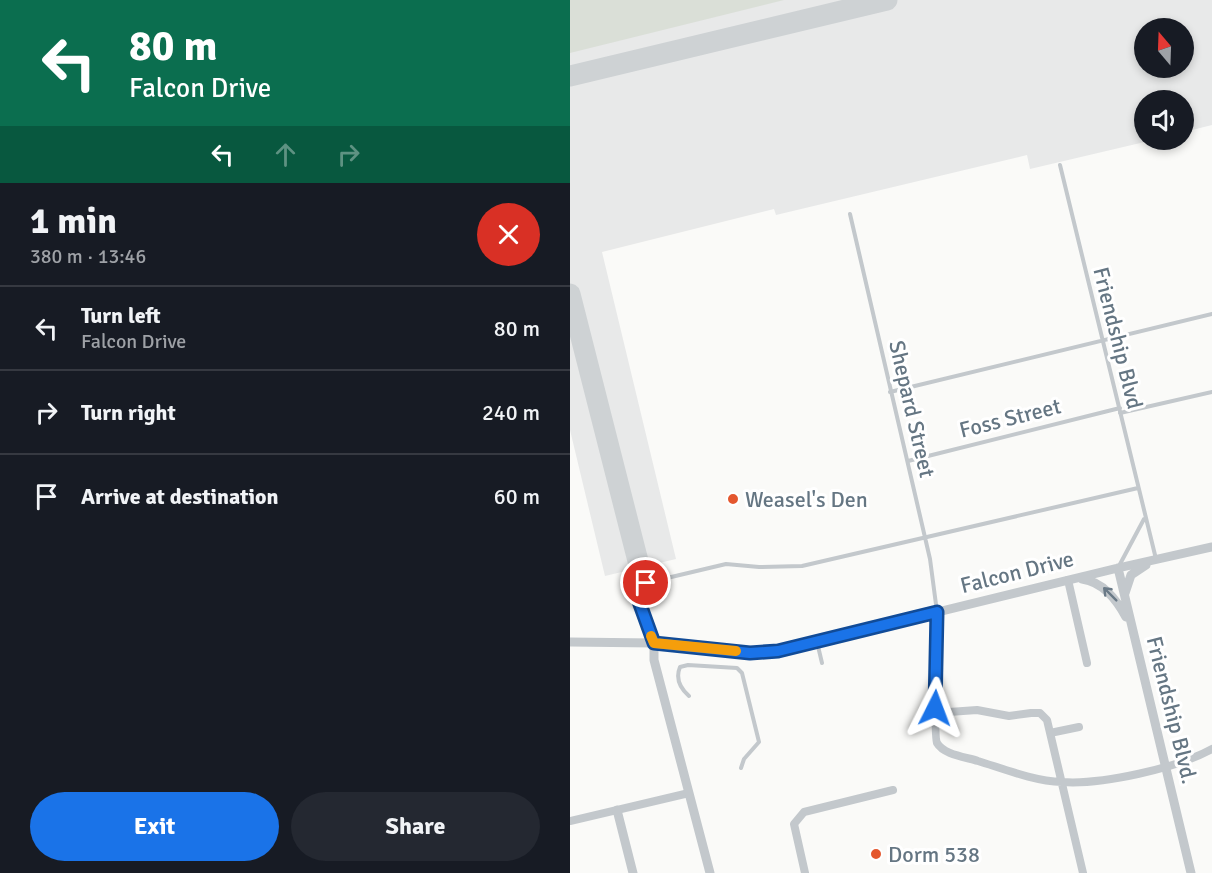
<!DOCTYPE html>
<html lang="en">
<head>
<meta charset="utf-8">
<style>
	:root { --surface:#171b24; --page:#242831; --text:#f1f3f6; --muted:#9ea1a6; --line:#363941; --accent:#1a73e8 }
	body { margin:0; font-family:Signika,sans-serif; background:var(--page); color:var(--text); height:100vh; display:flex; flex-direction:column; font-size:22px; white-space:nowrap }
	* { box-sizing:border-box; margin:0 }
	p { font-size:20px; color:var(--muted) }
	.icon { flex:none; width:33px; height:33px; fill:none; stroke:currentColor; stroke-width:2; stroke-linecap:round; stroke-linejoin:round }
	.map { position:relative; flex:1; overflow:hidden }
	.sheet { display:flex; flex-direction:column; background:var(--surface); width:570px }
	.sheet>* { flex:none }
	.banner { background:#0b6e4f; color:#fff; overflow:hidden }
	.needle { width:39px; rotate:341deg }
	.controls { position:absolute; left:564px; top:18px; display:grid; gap:12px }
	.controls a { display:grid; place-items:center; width:60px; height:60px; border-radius:50%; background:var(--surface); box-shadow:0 3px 9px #0003; font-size:30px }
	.pin { position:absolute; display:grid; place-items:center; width:51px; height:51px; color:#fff; margin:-26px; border:3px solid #fff; border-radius:50%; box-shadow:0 2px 6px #0007 }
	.me { position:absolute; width:66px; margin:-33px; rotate:3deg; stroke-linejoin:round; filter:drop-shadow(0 0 4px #0008) }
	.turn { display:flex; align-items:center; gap:21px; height:126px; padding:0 30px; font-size:27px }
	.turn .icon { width:78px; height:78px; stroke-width:2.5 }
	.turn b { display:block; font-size:42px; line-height:51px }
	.lanes { display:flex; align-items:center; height:57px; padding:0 30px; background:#0003; justify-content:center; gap:30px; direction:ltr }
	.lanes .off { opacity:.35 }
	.round { display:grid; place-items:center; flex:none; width:63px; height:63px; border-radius:32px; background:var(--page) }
	.summary { display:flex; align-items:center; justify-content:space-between; height:102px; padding:0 30px }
	h1 { font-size:36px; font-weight:800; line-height:45px }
	.button { display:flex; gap:12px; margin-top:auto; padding:12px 30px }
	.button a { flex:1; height:69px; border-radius:36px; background:var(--accent); color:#fff; font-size:24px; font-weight:800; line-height:69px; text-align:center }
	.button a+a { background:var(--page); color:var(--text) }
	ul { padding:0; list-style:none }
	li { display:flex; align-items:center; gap:18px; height:84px; padding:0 30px; border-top:2px solid var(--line) }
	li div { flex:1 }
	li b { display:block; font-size:22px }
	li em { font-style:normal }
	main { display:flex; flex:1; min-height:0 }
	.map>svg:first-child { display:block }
	.built { fill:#e8e9e9; fill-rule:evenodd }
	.green { fill:#dadfd7 }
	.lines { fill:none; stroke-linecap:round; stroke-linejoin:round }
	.taxiway { stroke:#ced2d4; stroke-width:21 }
	.service { stroke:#c3c8cc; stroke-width:4 }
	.minor { stroke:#c3c8cc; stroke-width:8 }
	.tertiary { stroke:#c3c8cc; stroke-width:9 }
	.oneway { stroke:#6a7a87 }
	.route-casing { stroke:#114b97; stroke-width:15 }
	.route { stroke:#1a73e8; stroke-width:10 }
	.slow { stroke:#f59e0b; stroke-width:10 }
	.poi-dot { fill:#e4572e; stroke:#fff; stroke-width:2 }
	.labels { text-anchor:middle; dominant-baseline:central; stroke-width:6; stroke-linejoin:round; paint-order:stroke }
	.street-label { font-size:22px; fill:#657683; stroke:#fff }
	.poi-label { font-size:22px; fill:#657683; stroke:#fff; text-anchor:start }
</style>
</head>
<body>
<main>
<section class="sheet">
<div class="banner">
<div class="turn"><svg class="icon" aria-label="left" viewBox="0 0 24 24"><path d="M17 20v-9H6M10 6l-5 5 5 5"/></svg><div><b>80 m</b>Falcon Drive</div></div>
<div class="lanes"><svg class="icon" aria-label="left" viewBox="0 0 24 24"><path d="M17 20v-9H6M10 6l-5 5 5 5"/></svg><svg class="icon off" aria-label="ahead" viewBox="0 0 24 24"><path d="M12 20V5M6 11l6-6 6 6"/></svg><svg class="icon off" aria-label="right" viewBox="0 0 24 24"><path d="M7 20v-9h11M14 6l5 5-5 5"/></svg></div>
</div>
<div class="summary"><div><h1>1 min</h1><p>380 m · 13:46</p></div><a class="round" style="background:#d93025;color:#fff"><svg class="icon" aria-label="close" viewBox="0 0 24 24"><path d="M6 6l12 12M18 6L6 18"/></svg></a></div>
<ul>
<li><svg class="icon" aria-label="left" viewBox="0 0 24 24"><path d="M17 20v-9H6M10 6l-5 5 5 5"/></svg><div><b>Turn left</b><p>Falcon Drive</p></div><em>80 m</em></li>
<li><svg class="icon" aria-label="right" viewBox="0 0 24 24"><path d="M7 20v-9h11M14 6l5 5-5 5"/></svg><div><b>Turn right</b></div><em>240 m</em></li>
<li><svg class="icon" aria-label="arrive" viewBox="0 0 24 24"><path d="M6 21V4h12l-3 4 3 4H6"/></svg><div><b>Arrive at destination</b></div><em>60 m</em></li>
</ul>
<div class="button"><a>Exit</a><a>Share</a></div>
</section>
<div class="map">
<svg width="642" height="873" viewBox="0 0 642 873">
	<rect width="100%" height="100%" fill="#fafaf8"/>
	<path class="built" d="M0 0H642V125L614 132V100H574V140H583L460 169 457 155 206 215 204 209 32 252 106 559 35 576 0 430ZM574 28H614V68H574Z"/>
	<path class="green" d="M0 0H214L0 53Z"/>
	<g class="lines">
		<path class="taxiway" d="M0 76 317 0
			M0 294 69 565"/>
		<path class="service" d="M490 165 586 559
			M280 214 360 559 367 612
			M320 392 642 314
			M550 413 642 392
			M338 461 550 408
			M549 566 574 519
			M84 642 67 596 69 589 76 583 156 564 189 567 232 566 568 488
			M247 642 252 663
			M119 696C110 688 105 679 110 667L118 665 167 668 172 673 189 742 174 759 171 768"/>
		<path class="minor" d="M498 580 517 663
			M367 612C367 630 363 736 367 743 374 755 396 757 408 761 434 769 464 781 492 782 531 785 608 768 642 749
			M365 713 407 710 439 716 461 713H470L477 720 513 873
			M480 733 509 727
			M0 821 119 793
			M235 873 224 824 234 812 323 790"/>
		<path class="tertiary" d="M548 568 621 873
			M512 579C533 582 546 599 556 617
			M555 593 561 575 576 565
			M0 642 84 643 180 653 208 651 548 568 642 547
			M84 643V660L140 873
			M47 810 63 873"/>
	</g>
	<defs><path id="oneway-shaft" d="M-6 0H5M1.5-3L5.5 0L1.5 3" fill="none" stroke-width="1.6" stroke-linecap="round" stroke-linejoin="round" transform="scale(1.5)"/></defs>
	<use class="oneway" href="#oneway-shaft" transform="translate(540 594) rotate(-135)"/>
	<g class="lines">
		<g class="route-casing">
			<path id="route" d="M76 583 69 589 67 596 84 643 180 653 208 651 367 612 365 708"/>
		</g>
		<use href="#route" class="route"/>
		<path class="slow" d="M81 636 84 643 166 651"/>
	</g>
	<g class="poi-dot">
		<circle cx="163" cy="499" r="6"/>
		<circle cx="306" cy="854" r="6"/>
	</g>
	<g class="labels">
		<g class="street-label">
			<text transform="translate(548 338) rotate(76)">Friendship Blvd</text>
			<text transform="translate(342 409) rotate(77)">Shepard Street</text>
			<text transform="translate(440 418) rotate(-14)">Foss Street</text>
			<text transform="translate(447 572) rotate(-14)">Falcon Drive</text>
			<text transform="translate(602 710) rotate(76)">Friendship Blvd.</text>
		</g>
		<g class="poi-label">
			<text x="175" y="499">Weasel's Den</text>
			<text x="318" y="854">Dorm 538</text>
		</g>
	</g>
</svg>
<div class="controls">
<a><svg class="needle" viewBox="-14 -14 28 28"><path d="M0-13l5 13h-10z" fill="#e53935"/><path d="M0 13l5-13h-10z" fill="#9ea1a6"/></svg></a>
<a><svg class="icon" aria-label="sound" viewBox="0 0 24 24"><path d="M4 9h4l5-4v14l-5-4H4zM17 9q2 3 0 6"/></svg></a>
</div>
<div class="pin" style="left:76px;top:583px;background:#d93025"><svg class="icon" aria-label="arrive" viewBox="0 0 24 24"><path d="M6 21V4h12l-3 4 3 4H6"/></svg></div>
<svg class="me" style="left:365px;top:708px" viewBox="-20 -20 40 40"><path d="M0-17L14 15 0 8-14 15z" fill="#1a73e8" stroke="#fff" stroke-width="4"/></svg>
</div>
</main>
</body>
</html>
